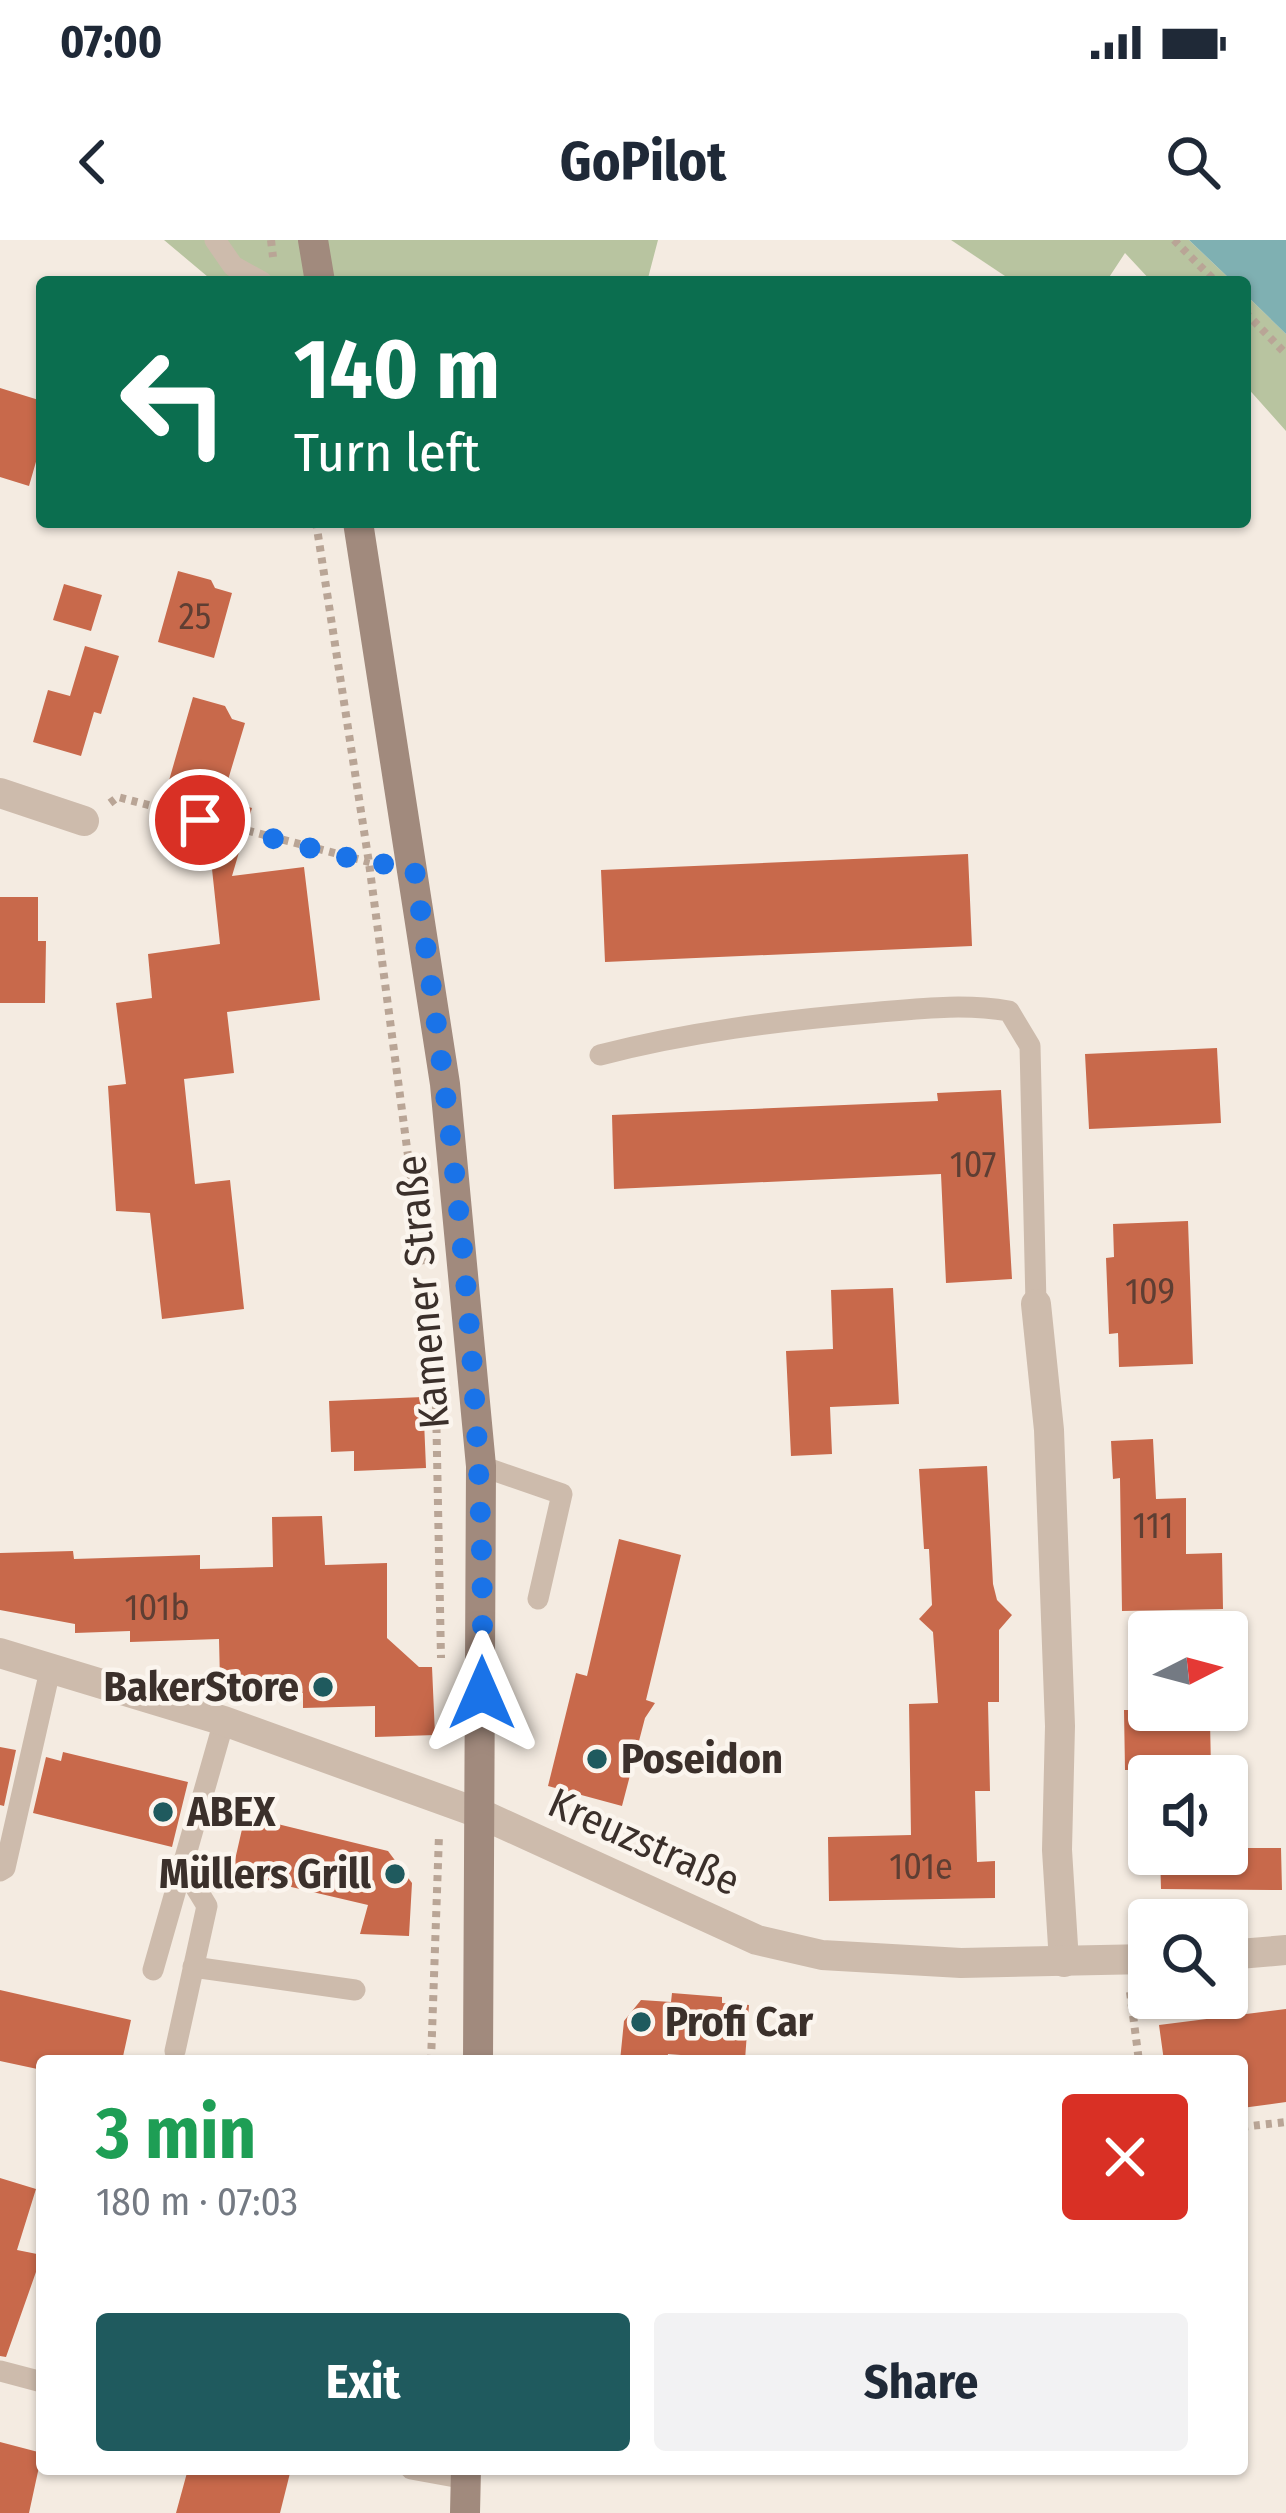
<!DOCTYPE html>
<html lang="en">
<head>
<meta charset="utf-8">
<style>
	:root { --surface:#fff; --page:#f2f2f3; --text:#1f2937; --muted:#747a83; --accent:#1f5a5e }
	body { margin:0; font-family:"Fira Sans Condensed",sans-serif; background:var(--page); color:var(--text); height:100vh; display:flex; flex-direction:column; font-size:45px; white-space:nowrap }
	* { box-sizing:border-box; margin:0 }
	p { font-size:39px; color:var(--muted) }
	.icon { flex:none; width:66px; height:66px; fill:none; stroke:currentColor; stroke-width:2; stroke-linecap:round; stroke-linejoin:round }
	.map { position:relative; flex:1; overflow:hidden }
	.panel { position:absolute; left:36px; top:1815px; width:1212px; height:420px; display:flex; flex-direction:column; background:var(--surface); border-radius:12px; box-shadow:0 3px 9px #0004 }
	.panel>* { flex:none }
	.hud { position:absolute; left:36px; top:36px; width:1215px; height:252px; border-radius:12px; box-shadow:0 3px 9px #0004; background:#0b6e4f; color:#fff; overflow:hidden }
	.needle { width:78px; rotate:84deg }
	.tools { position:absolute; left:1128px; top:1371px; display:grid; gap:24px }
	.tools a { display:grid; place-items:center; width:120px; height:120px; border-radius:12px; background:var(--surface); box-shadow:0 3px 9px #0004; font-size:60px }
	.pin { position:absolute; display:grid; place-items:center; width:102px; height:102px; color:#fff; margin:-51px; border:6px solid #fff; border-radius:50%; box-shadow:0 3px 12px #0007 }
	.me { position:absolute; width:132px; margin:-66px; rotate:0deg; stroke-linejoin:round; filter:drop-shadow(0 0 9px #0008) }
	.turn { display:flex; align-items:center; gap:42px; height:252px; padding:0 60px; font-size:54px }
	.turn .icon { width:156px; height:156px; stroke-width:2.5 }
	.turn b { display:block; font-size:84px; line-height:102px }
	.round { display:grid; place-items:center; flex:none; width:126px; height:126px; border-radius:12px; background:var(--page) }
	.head { display:flex; align-items:center; justify-content:space-between; height:204px; padding:0 60px }
	h1 { font-size:72px; font-weight:700; line-height:90px; color:#1e9e55 }
	.action { display:flex; gap:24px; margin-top:auto; padding:24px 60px }
	.action a { flex:1; height:138px; border-radius:12px; background:var(--accent); color:#fff; font-size:48px; font-weight:700; line-height:138px; text-align:center }
	.action a+a { background:var(--page); color:var(--text) }
	.status { display:flex; justify-content:space-between; align-items:center; height:84px; padding:0 60px; background:var(--surface); direction:ltr }
	.status svg { height:33px; fill:currentColor }
	header { display:flex; justify-content:space-between; align-items:center; height:156px; padding:0 60px; background:var(--surface); font-size:54px; font-weight:700 }
	.map>svg:first-child { display:block }
	.green { fill:#b8c4a0 }
	.water { fill:#7fb0b2 }
	.building { fill:#c8694b }
	.lines { fill:none; stroke-linecap:round; stroke-linejoin:round }
	.path { stroke:#b9a596; stroke-width:8; stroke-dasharray:6 6; stroke-linecap:butt }
	.service { stroke:#cdbbac; stroke-width:21 }
	.minor { stroke:#cdbbac; stroke-width:30 }
	.tertiary { stroke:#cdbbac; stroke-width:30 }
	.secondary { stroke:#a18a7d; stroke-width:30 }
	.route { stroke:#1a73e8; stroke-width:21; stroke-dasharray:0 37.8 }
	.poi-dot { fill:#1f5a5e; stroke:#fbf5ee; stroke-width:4.5 }
	.labels { text-anchor:middle; dominant-baseline:central; stroke-width:9; stroke-linejoin:round; paint-order:stroke }
	.number-label { font-size:36px; fill:#5e3e33 }
	.street-label { font-size:42px; fill:#3b302b; stroke:#fbf5ee }
	.poi-label { font-size:42px; font-weight:bold; fill:#3b302b; stroke:#fbf5ee; text-anchor:start }
</style>
</head>
<body>
<div class="status"><b>07:00</b><svg viewBox="0 0 49 12"><path d="M0 12V9h3v3zM5 12V6h3v6zM10 12V3h3v9zM15 12V0h3v12zM26 1h20v11H26zM47 4h2v5h-2z"/></svg></div>
<header><svg class="icon" aria-label="back" viewBox="0 0 24 24"><path d="M15 5l-7 7 7 7"/></svg>GoPilot<svg class="icon" aria-label="search" viewBox="0 0 24 24"><circle cx="10" cy="10" r="6"/><path d="M15 15l6 6"/></svg></header>
<div class="map">
<svg width="1286" height="2273" viewBox="0 0 1286 2273">
	<rect width="100%" height="100%" fill="#f4ebe1"/>
	<path class="green" d="M164 0H658L647 42H214Z
		M951 0H1189L1233 42H1152L1125 13 1106 42H1014Z
		M1245 54 1286 94V191L1245 145Z"/>
	<path class="water" d="M1189 0H1286V94L1245 54V42H1233Z"/>
	<path class="building" d="M0 148 42 161V201L29 246 0 237Z
		M178 331 211 340 215 348 232 353 214 418 158 402Z
		M64 344 102 355 91 391 53 380Z
		M85 406 119 416 101 474 94 472 81 516 33 502 48 450 70 456Z
		M193 457 225 466 232 479 245 483 222 560 168 544Z
		M204 554 252 568 232 636 304 627 320 760 227 772 234 833 184 839 195 944 230 940 244 1069 162 1079 150 973 116 971 108 846 126 844 116 763 152 758 148 714 220 704Z
		M968 614 972 706 605 722 601 630Z
		M0 657H38V701H46L45 763H0Z
		M1217 808 1221 883 1089 889 1085 814Z
		M1001 850 1012 1039 946 1043 941 934 614 949 612 875 938 861 937 853Z
		M1188 981 1193 1124 1119 1127 1118 1093 1109 1094 1106 1018 1114 1017 1113 984Z
		M893 1048 899 1164 830 1167 832 1214 791 1216 786 1111 833 1109 831 1050Z
		M423 1157 426 1228 354 1231V1211L331 1212 329 1161Z
		M1153 1199 1156 1259 1186 1258V1314L1222 1313 1223 1369 1122 1371 1120 1238 1113 1239 1111 1201Z
		M987 1226 993 1344 997 1360 1012 1375 999 1390V1462H988L990 1551H975L977 1622 995 1621V1658L829 1661 828 1597 911 1595 909 1464 938 1463 933 1392 919 1379 932 1365 929 1309H924L919 1229Z
		M322 1276 325 1325 387 1323V1398L419 1427H432L435 1495 375 1497V1466L303 1468V1453L264 1455 263 1439 220 1441 219 1399 130 1402V1391L75 1393V1384L0 1370V1313L73 1311 74 1319 200 1315V1329L273 1327 272 1277Z
		M619 1299 681 1315 646 1460 655 1463 645 1478 622 1566 548 1546 576 1433 587 1436Z
		M1124 1470H1184V1481H1210L1211 1529 1125 1530Z
		M0 1507 16 1510 4 1566 0 1565Z
		M63 1512 188 1542 172 1607 33 1573 46 1517 61 1521Z
		M245 1576 388 1611 412 1643 409 1696 360 1694 368 1665 232 1633Z
		M1243 1608H1281L1282 1650 1161 1649 1160 1614H1243Z
		M0 1750 131 1780 122 1821H42V1830L0 1821Z
		M672 1753 722 1757V1763L749 1765 745 1820 668 1814 667 1821H620L624 1781 641 1760 671 1762Z
		M1286 1769V1862L1242 1868V1821H1164L1159 1785Z
		M0 1938 36 1949 17 2010 42 2015 6 2117 0 2116Z
		M0 2202 42 2213 29 2273H0Z
		M188 2229H291L280 2273H176Z"/>
	<g class="lines">
		<path class="path" d="M271 0 273 17
			M1174 0 1216 42
			M1245 72 1286 114
			M316 282 369 623 423 1028
			M110 563 118 557 373 623
			M436 1163 441 1418
			M1130 1752 1139 1821
			M431 1821 439 1595
			M1242 1887 1286 1882"/>
		<path class="service" d="M215 0 233 26 262 42
			M600 815C689 792 777 781 869 773 917 769 962 763 1009 771L1030 806 1036 1064
			M481 1226 562 1254 538 1359
			M0 1631 5 1628 51 1426
			M193 1727 355 1750
			M153 1730 224 1481
			M175 1811 207 1666 182 1625
			M0 2131 42 2142
			M411 2229 466 2239"/>
		<path class="minor" d="M0 553 84 581
			M1036 1064 1049 1190 1060 1486 1057 1610 1064 1722
			M0 1413 224 1481 481 1574"/>
		<path class="tertiary" d="M481 1574 757 1700 822 1715 961 1723 1149 1719
			M1227 1715 1286 1710"/>
		<path class="secondary" d="M313 0 320 42
			M358 282 445 844 481 1226 478 1821
			M465 2273 466 2229"/>
	</g>
	<g class="lines">
		<path class="route" d="M200 580 369 623 414 626C455 900 487 1176 482 1453"/>
	</g>
	<g class="poi-dot">
		<circle cx="323" cy="1447" r="12"/>
		<circle cx="597" cy="1519" r="12"/>
		<circle cx="163" cy="1572" r="12"/>
		<circle cx="395" cy="1634" r="12"/>
		<circle cx="641" cy="1782" r="12"/>
	</g>
	<g class="labels">
		<g class="number-label">
			<text x="195" y="377">25</text>
			<text x="973" y="925">107</text>
			<text x="1150" y="1052">109</text>
			<text x="1153" y="1286">111</text>
			<text x="157" y="1368">101b</text>
			<text x="921" y="1627">101e</text>
		</g>
		<g class="street-label">
			<text transform="translate(423 1052) rotate(-95)">Kamener Straße</text>
			<text transform="translate(644 1602) rotate(24)">Kreuzstraße</text>
		</g>
		<g class="poi-label">
			<text x="299" y="1447" text-anchor="end">BakerStore</text>
			<text x="621" y="1519">Poseidon</text>
			<text x="187" y="1572">ABEX</text>
			<text x="371" y="1634" text-anchor="end">Müllers Grill</text>
			<text x="665" y="1782">Profi Car</text>
		</g>
	</g>
</svg>
<div class="tools">
<a><svg class="needle" viewBox="-14 -14 28 28"><path d="M0-13l5 13h-10z" fill="#e53935"/><path d="M0 13l5-13h-10z" fill="#747a83"/></svg></a>
<a><svg class="icon" aria-label="sound" viewBox="0 0 24 24"><path d="M4 9h4l5-4v14l-5-4H4zM17 9q2 3 0 6"/></svg></a>
<a><svg class="icon" aria-label="search" viewBox="0 0 24 24"><circle cx="10" cy="10" r="6"/><path d="M15 15l6 6"/></svg></a>
</div>
<div class="pin" style="left:200px;top:580px;background:#d93025"><svg class="icon" aria-label="arrive" viewBox="0 0 24 24"><path d="M6 21V4h12l-3 4 3 4H6"/></svg></div>
<svg class="me" style="left:482px;top:1453px" viewBox="-20 -20 40 40"><path d="M0-17L14 15 0 8-14 15z" fill="#1a73e8" stroke="#fff" stroke-width="4"/></svg>
<div class="hud">
<div class="turn"><svg class="icon" aria-label="left" viewBox="0 0 24 24"><path d="M17 20v-9H6M10 6l-5 5 5 5"/></svg><div><b>140 m</b>Turn left</div></div>
</div>
<section class="panel">
<div class="head"><div><h1>3 min</h1><p>180 m · 07:03</p></div><a class="round" style="background:#d93025;color:#fff"><svg class="icon" aria-label="close" viewBox="0 0 24 24"><path d="M6 6l12 12M18 6L6 18"/></svg></a></div>
<div class="action"><a>Exit</a><a>Share</a></div>
</section>
</div>
</body>
</html>
